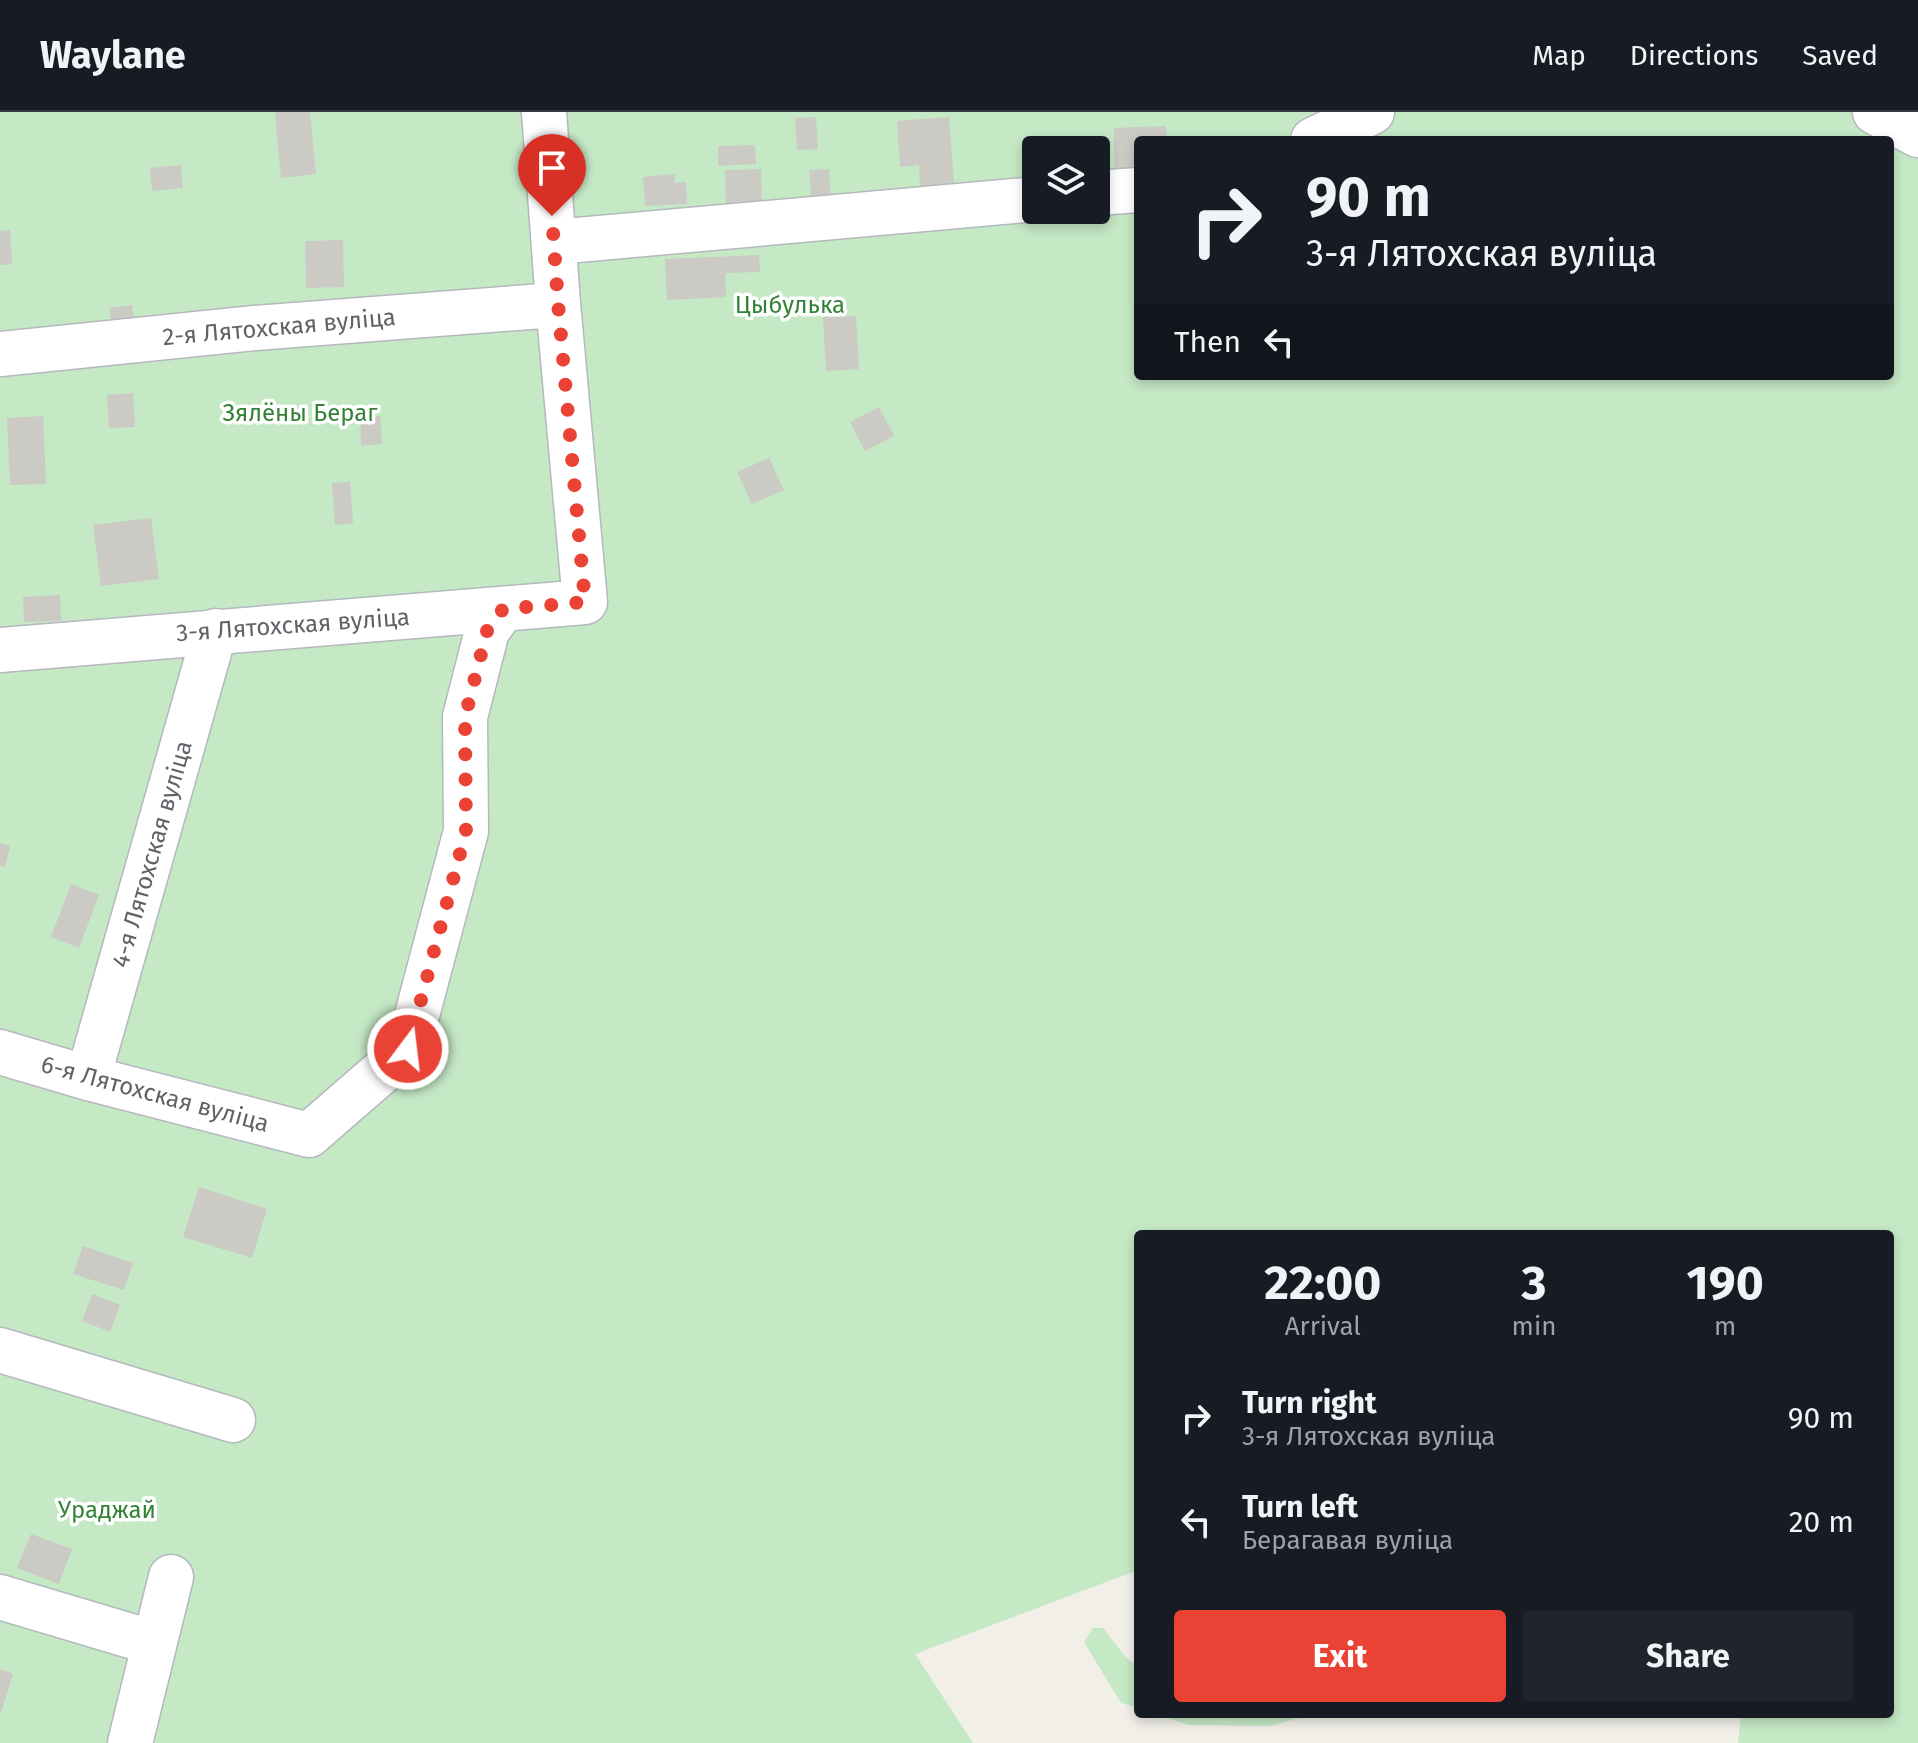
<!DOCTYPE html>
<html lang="en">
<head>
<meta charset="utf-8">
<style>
	:root { --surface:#171b24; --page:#20242c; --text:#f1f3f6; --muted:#9ea1a6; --line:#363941; --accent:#ea4335 }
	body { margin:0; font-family:"Fira Sans",sans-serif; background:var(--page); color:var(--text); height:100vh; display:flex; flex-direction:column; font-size:30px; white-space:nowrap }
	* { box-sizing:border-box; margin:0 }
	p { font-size:26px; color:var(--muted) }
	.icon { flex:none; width:44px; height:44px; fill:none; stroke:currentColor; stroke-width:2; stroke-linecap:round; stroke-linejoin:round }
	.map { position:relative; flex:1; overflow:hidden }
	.details { position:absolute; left:1134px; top:1118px; width:760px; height:488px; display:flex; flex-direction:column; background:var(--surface); border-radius:8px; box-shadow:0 4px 12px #0003 }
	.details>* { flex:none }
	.guide { position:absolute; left:1134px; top:24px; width:760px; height:244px; border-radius:8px; box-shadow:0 4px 12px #0003; background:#171b24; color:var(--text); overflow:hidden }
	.controls { position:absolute; left:1022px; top:24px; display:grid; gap:16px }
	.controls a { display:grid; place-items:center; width:88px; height:88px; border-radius:8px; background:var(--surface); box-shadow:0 4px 12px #0003; font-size:40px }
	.pin { position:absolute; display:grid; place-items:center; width:68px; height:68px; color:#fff; margin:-82px -34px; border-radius:50% 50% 50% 0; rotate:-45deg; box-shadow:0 0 8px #0007 }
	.pin .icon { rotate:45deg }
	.me { position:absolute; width:88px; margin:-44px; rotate:15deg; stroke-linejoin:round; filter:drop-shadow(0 0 6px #0008) }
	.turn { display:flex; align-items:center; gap:28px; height:168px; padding:0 40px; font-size:36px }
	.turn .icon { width:104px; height:104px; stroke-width:2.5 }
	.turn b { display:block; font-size:56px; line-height:68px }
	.then { display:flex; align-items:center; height:76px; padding:0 40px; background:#0003; gap:16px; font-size:30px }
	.eta { display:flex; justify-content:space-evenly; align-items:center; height:136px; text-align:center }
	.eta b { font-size:48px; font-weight:700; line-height:56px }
	.action { display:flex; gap:16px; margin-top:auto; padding:16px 40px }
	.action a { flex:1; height:92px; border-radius:8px; background:var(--accent); color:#fff; font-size:32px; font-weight:700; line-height:92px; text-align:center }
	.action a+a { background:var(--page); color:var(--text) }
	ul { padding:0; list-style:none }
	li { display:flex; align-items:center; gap:24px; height:104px; padding:0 40px }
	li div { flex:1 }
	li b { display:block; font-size:30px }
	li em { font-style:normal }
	header { display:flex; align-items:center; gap:48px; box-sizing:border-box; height:112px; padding:0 40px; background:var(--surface); border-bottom:2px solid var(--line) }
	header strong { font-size:38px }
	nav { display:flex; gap:44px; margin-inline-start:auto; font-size:28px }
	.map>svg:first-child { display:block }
	.green { fill:#c5e8c5; fill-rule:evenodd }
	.building { fill:#cccac5 }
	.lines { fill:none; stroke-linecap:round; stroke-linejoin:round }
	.minor-casing { stroke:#b5b8bc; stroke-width:47 }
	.minor { stroke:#fff; stroke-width:44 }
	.route { stroke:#ea4335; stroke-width:14; stroke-dasharray:0 25.2 }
	.labels { text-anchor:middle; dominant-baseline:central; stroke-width:7; stroke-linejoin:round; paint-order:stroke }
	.park-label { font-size:24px; fill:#348238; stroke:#fff }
	.street-label { font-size:24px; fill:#5f6368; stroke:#fff }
</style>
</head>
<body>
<header>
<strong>Waylane</strong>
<nav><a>Map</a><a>Directions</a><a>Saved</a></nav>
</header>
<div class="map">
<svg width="1918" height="1631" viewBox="0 0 1918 1631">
	<rect width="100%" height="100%" fill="#f1efe8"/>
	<path class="green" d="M0 0H1918V1631H1738L1741 1602H1890V1365L1894 1171 1890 1172V1122H1138V1458L915 1542 973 1631H0ZM1138 28H1890V264H1138ZM1036 38H1096V98H1036Z
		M1093 1516H1103L1124 1543 1138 1555V1596L1121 1591 1084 1530Z
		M1155 1602H1312L1271 1614 1189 1613Z"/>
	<path class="building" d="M275 0H310L316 62 281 66Z
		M816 5 818 37 797 38 795 6Z
		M949 5 954 72 920 75 919 53 900 55 897 9Z
		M1166 14 1167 28H1138V56H1114V16Z
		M1072 25V38H1044V26Z
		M755 33 756 52 718 54V34Z
		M181 53 183 76 152 79 150 56Z
		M761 57 762 90 726 92 725 58Z
		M829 57 831 89 812 91 809 58Z
		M675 62V71L686 70 687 92 645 94 643 65Z
		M10 118 12 152 0 153V119Z
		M343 128 344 175 306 176 305 129Z
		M759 143 760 160 725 161 726 185 667 188 665 147Z
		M132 193 136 221 114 225 109 196Z
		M856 204 859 257 826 259 823 205Z
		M133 281 135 315 109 316 107 283Z
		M879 295 894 324 865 339 850 310Z
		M43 304 46 372 10 373 7 306Z
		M380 304 382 332 361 334 360 305Z
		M769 346 784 378 752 392 737 360Z
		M350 370 353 411 335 413 332 371Z
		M151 406 159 467 101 474 93 413Z
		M60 483 61 509 24 510 23 485Z
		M0 731 10 734 5 755 0 754Z
		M71 772 99 783 79 836 51 825Z
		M199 1075 267 1097 252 1146 183 1125Z
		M83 1134 133 1151 124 1178 73 1162Z
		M92 1182 120 1193 110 1220 82 1209Z
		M31 1422 72 1437 59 1472 17 1456Z
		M0 1557 13 1562 1 1601H0Z"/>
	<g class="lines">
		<g class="minor-casing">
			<path id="minor" d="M1875 0 1918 23
				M1313 28 1372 0
				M1096 81 1138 78
				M555 130 1036 87
				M0 242 255 216 542 194 558 191
				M0 538 585 490 558 191 544 0
				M0 940 88 966 309 1023 408 937 466 719 465 605 487 519 503 497
				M88 966 215 519
				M0 1238 233 1308
				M0 1485 154 1531
				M130 1631 171 1465"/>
		</g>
		<use href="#minor" class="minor"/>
	</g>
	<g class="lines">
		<path class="route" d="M408 937 466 719 465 605 487 519 503 497 585 490 558 191 552 104"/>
	</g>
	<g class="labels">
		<g class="park-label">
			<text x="790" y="193">Цыбулька</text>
			<text x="300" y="301">Зялёны Бераг</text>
			<text x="107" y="1398">Ураджай</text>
		</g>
		<g class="street-label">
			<text transform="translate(279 215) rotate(-5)">2-я Лятохская вуліца</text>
			<text transform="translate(293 513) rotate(-4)">3-я Лятохская вуліца</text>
			<text transform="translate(152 742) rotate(-74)">4-я Лятохская вуліца</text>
			<text transform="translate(155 982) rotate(15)">6-я Лятохская вуліца</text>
		</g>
	</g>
</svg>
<div class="controls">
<a><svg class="icon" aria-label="layers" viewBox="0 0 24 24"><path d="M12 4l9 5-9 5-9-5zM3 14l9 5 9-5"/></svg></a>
</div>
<div class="pin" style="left:552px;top:104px;background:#d93025"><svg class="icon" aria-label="arrive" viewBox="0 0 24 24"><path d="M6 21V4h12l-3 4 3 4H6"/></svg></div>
<svg class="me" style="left:408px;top:937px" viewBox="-20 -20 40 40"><circle r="17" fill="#ea4335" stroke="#fff" stroke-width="3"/><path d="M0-11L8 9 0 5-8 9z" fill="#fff"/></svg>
<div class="guide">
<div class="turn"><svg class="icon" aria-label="right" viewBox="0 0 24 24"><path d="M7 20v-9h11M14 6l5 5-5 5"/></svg><div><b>90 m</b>3-я Лятохская вуліца</div></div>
<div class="then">Then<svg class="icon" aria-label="left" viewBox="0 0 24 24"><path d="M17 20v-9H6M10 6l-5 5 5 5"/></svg></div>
</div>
<section class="details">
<div class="eta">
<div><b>22:00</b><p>Arrival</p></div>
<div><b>3</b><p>min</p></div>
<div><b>190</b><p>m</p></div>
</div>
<ul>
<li><svg class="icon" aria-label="right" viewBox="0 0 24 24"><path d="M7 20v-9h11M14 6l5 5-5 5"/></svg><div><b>Turn right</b><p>3-я Лятохская вуліца</p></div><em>90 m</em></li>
<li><svg class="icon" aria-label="left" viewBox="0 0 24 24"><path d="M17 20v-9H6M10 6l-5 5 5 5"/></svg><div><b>Turn left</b><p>Берагавая вуліца</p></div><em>20 m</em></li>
</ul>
<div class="action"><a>Exit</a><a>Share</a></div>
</section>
</div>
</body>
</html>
